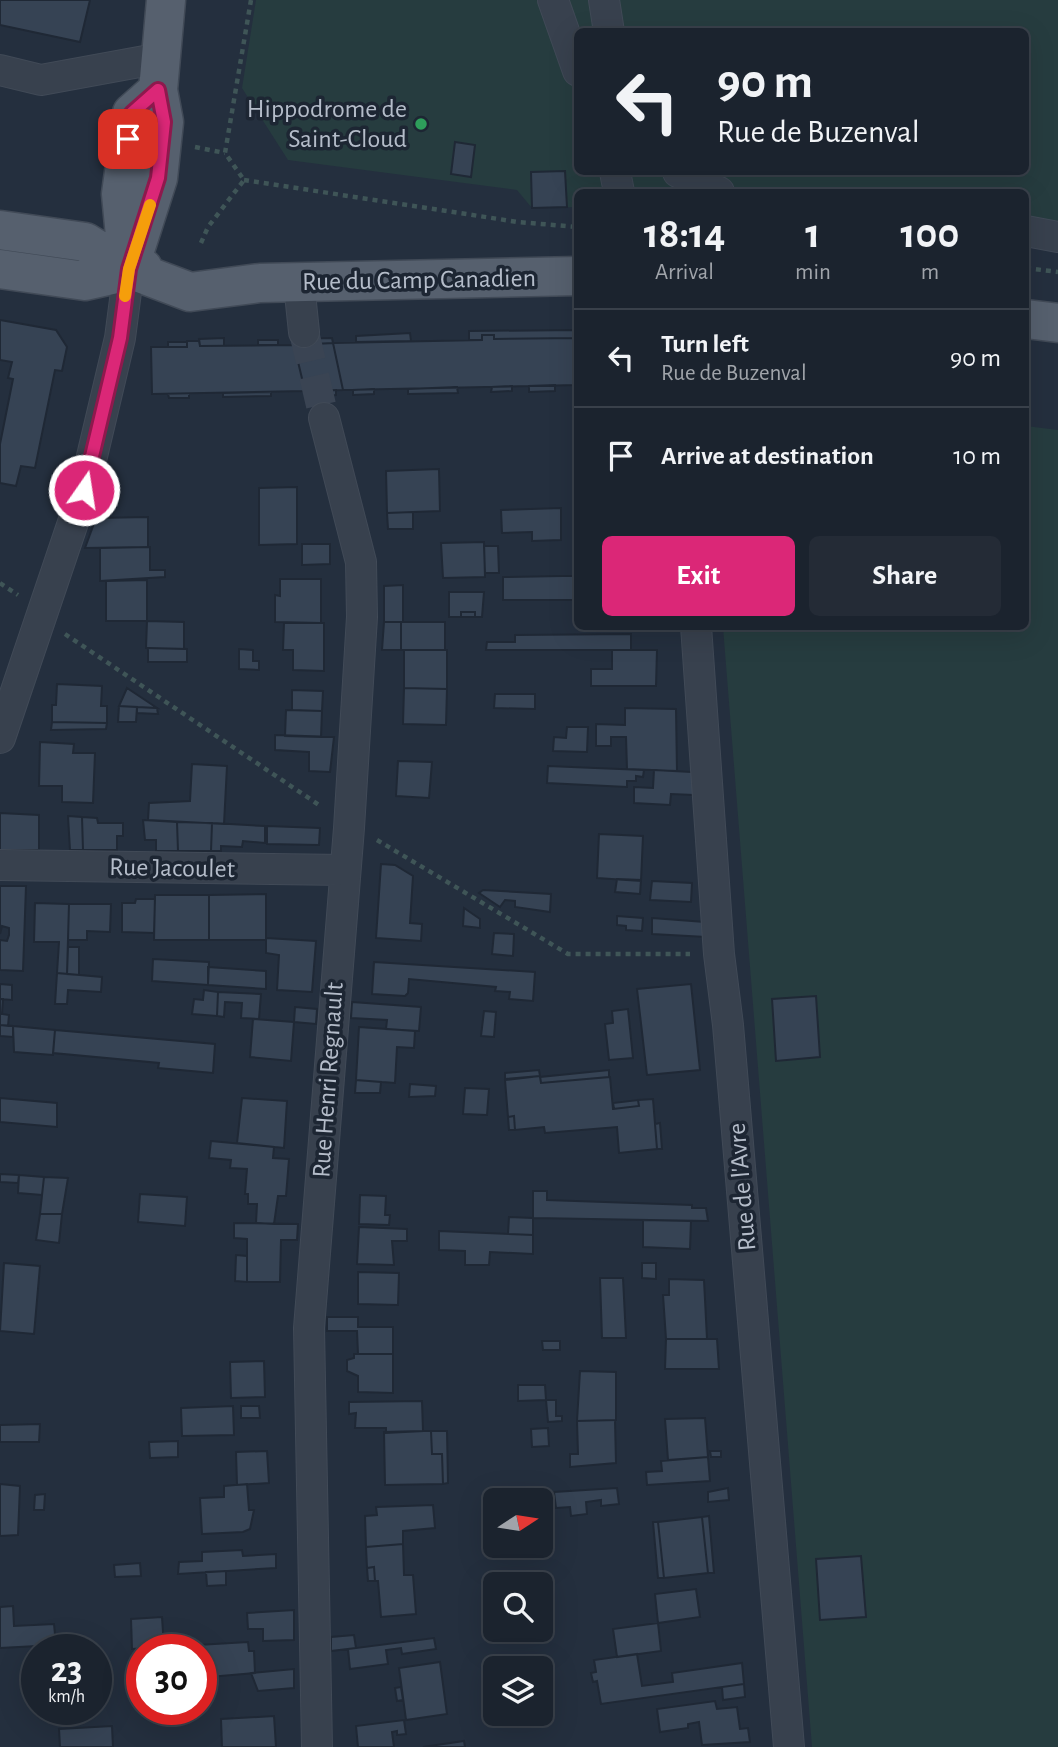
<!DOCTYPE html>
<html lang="en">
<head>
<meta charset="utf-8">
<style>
	:root { --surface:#1b232e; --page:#242b36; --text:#f1f3f6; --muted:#a0a4aa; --line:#39404a; --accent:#db2777 }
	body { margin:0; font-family:"Alegreya Sans",sans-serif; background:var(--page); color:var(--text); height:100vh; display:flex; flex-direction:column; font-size:26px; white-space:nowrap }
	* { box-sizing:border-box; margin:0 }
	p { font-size:23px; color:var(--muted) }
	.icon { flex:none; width:38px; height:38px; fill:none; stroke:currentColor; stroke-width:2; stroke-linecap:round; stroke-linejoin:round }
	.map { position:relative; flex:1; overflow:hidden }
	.drawer { position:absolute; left:574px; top:189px; width:455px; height:441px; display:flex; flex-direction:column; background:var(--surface); border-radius:10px; box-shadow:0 7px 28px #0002,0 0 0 2px var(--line) }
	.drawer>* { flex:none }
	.guide { position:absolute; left:574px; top:28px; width:455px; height:147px; border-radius:10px; box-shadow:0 7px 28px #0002,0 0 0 2px var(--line); background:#1b232e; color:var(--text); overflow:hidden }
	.needle { width:46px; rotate:78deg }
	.tools { position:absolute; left:483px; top:1488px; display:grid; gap:14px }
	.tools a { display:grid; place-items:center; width:70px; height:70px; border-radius:10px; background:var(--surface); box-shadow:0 7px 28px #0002,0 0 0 2px var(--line); font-size:35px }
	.speed { position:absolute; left:21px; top:1634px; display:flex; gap:14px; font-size:35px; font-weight:700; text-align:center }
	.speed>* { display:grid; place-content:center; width:91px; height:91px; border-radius:50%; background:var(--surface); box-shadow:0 7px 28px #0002,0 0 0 2px var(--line); line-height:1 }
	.speed small { font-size:18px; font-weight:400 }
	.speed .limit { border:10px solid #d22; background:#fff; color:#111 }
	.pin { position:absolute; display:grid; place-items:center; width:60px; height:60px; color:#fff; margin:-30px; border-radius:14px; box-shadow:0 4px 10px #0006 }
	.me { position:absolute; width:77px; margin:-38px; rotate:13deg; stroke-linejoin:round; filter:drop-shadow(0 0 5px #0008) }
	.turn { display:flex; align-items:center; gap:24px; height:147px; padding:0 28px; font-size:32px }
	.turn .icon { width:91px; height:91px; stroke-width:2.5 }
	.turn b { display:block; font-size:49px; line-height:60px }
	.eta { display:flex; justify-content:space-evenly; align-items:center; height:119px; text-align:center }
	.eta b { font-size:42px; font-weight:600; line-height:49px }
	.primary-button { display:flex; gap:14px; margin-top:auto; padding:14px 28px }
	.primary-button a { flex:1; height:80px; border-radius:10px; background:var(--accent); color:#fff; font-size:28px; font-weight:600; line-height:80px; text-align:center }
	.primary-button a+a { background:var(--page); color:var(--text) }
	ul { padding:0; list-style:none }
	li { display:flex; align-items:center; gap:21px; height:98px; padding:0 28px; border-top:2px solid var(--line) }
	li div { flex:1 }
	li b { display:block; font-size:26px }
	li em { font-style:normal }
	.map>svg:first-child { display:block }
	.green { fill:#263c3f; fill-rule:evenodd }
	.building { fill:#364354; stroke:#1f2835; stroke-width:2 }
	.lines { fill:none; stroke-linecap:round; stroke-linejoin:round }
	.minor-tunnel { stroke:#3a4453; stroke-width:30; stroke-dasharray:30 15; stroke-linecap:butt }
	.minor-casing { stroke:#414a57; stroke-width:32 }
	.major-casing { stroke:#414a57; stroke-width:41 }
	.path { stroke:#3f5557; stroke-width:4.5; stroke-dasharray:5 5; stroke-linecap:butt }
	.minor { stroke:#38414e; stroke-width:30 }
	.major { stroke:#56606e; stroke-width:38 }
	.route-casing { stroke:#8e194d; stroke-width:18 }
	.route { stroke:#db2777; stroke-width:12 }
	.slow { stroke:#f59e0b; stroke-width:12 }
	.leisure-dot { fill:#2e9e5b; stroke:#1d2633; stroke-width:2.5 }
	.labels { text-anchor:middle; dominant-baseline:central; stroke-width:7; stroke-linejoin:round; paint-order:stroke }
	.poi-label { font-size:26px; fill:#b4bcc9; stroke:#1d2633; text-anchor:end }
	.street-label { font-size:26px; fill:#b4bcc9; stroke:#1d2633 }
</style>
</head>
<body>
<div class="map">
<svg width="1058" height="1747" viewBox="0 0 1058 1747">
	<rect width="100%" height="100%" fill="#242f3e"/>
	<path class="green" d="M256 0H1058V248L1026 243V192H578L577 207 532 208 517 190 288 160 242 88ZM578 32H1026V172H578Z
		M1026 426 1058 430V1747H812L723 627 1026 626Z"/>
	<path class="building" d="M0 0H90L80 42 0 25Z
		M455 142 475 145 471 177 451 174Z
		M565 171 567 207 532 208 531 172Z
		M0 320 56 330 67 347 62 371 55 370 35 468 21 466 16 486 0 483V444L13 379 8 378 12 362 0 360Z
		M578 330 577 338 494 339V335H482V340H469V331Z
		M577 332H578V385L343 390 333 343 482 340V335H494V339L577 338Z
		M410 333 411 341 356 342V336Z
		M224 338V346H200L199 339Z
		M332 338 333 343 294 345V339Z
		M258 340H278V345H258Z
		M187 341H199L200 346 294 345 305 391 152 394 151 347H187Z
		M168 342H187V347H168Z
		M333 343 343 390 305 391 294 345Z
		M555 385V391L529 392V386Z
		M512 386V391L491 392 492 387Z
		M457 387 458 393 408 394V389Z
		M374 389V394L353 395V390Z
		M336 390V395L318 396V391Z
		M271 392V396L223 397V393Z
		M168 394H189V398H169Z
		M439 469 440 511 387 513 386 471Z
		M297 487V544L259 545V488Z
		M561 508V540L532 541V532L502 533 501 510Z
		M413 512V529H388L387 513Z
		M148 517V547L85 548 96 518Z
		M484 542 485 577 443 578 441 543Z
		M302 544H330V564L302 565Z
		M484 546H498L499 573H485Z
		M150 547V570H165V577L100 581V548Z
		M562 576H578V600H503V577Z
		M280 579H321V623L275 622V595L280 596Z
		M147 580V621H106V581Z
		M403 585V622H384V586Z
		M449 592H484L482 617H475V612H461V617H449Z
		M461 612H475V617H461Z
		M147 621 184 622V649L146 648Z
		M384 622H401V650H382Z
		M401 622H445V650H401Z
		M284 623H324V671L293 670V650H283Z
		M631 634V650H486L487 642H515V635Z
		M148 648 187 649V662H148Z
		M239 649 253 650V661H259V670L239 669Z
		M404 650H447V689L404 688Z
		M612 650H657L656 686H591V669H612Z
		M57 684 102 686 101 706H107V723L52 722V705H56Z
		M127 688 157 708 119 706Z
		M404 688 447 689 446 725 403 724Z
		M292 690 323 691 322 711 292 710Z
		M495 694H535V709L494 708Z
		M119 706 137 707 136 722H118Z
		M137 707 157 708 158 714 137 713Z
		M625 708 676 709 677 771 627 769 626 737H611V746H596V724L625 725Z
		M286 710 322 711 321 737 285 736Z
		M52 722 107 723 106 729 51 730Z
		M567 727H588L587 752 553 751 554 737 566 738Z
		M275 735 334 737 330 772 309 771V752L275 750Z
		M40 742 74 744 73 753H95L93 803 62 802V786H39Z
		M398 761 432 762 429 798 396 796Z
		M192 764 227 766 224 824 148 820 149 803 190 801Z
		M548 766 595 768 644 770 643 777 636 776V781H627V787L547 783Z
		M654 770 692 772 694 795 671 794 670 805 634 803V787L653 788Z
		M0 813 39 815V850H0Z
		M68 816 82 817 83 850H70Z
		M82 817 97 818 98 823H123V836H117V850H83Z
		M143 820 177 822 178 851H156V840H145Z
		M177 822 212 823 211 851H178Z
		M212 823 265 826V843L243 841 242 847 221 846V851H211Z
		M267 826 320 828 319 845 267 844Z
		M599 834 643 836 641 881 597 878Z
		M381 864 395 865 413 876 410 923 422 924 421 941 376 938Z
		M617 879 641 880 640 894 615 892Z
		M652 881 692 883 691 902 650 900Z
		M0 886H26L23 971 0 970V940L7 941 9 935V928L2 926 0 934Z
		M483 890 551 894 550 912 515 907V901L505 900 500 907 479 893Z
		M266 894V940H209V895Z
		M155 895H209V940H154Z
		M136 899H155L154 933 122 932V903H135Z
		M35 903 69 904 67 974 57 973 59 942H34Z
		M69 904H111L110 932 87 931V940H68Z
		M464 908 480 919V928L463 926Z
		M617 916 643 918 642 931 626 930V926L617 925Z
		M652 918 705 922 706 937 652 934Z
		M494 933 514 934 513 956 492 954Z
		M266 938 316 941 312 992 277 990 279 955 266 953Z
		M68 947H79V975L67 974Z
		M153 959 209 962 208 985 152 981Z
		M374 962 535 972 533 1001 509 999 510 992 495 991 496 987 409 979 408 993 405 996 372 994Z
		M208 967 266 971V989L208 985Z
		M57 973 102 977 101 992 68 990 67 1004H55Z
		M0 984 12 985V1000L0 999Z
		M691 984 700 1070 647 1075 637 989Z
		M204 990 218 992 217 1016 192 1014 194 999 203 1000Z
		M218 992 261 994 259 1019 241 1018 242 1003 225 1002 224 1017 217 1016Z
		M816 996 820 1057 776 1061 772 999Z
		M0 999H3L2 1014 9 1015 8 1026 0 1025Z
		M352 1002 421 1007 419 1031 386 1029 387 1020 351 1018Z
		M295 1007 317 1009 316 1024 294 1022Z
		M628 1009 633 1058 609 1060 605 1024 613 1023 612 1011Z
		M484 1011 496 1012 494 1037 481 1036Z
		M253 1019 294 1022 291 1061 250 1057Z
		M0 1025 13 1026V1037L0 1036Z
		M13 1026 55 1030 53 1055 14 1052Z
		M359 1027 415 1031 414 1048 397 1047 395 1083 356 1080Z
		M55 1030 215 1044 213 1073 158 1068 159 1063 53 1053Z
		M539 1070 540 1076 505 1079V1073Z
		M609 1070V1077L541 1083 540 1077Z
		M540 1076 541 1083 610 1077 613 1109 639 1106 638 1100 653 1099 657 1149 619 1153 617 1127 545 1133 544 1127 515 1130 514 1116 508 1117 505 1080Z
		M356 1080 381 1082 380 1093H355Z
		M410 1084 436 1086 435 1096 409 1097Z
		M465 1088 489 1089 487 1115 463 1114Z
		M0 1098 57 1103V1127L0 1122Z
		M242 1098 287 1101 284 1148 237 1143Z
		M638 1100 639 1106 614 1109 613 1103Z
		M514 1116 515 1130H509L508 1117Z
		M660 1123 662 1149H657L655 1124Z
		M211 1141 274 1147 273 1158 289 1159 286 1196H278L274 1224 256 1223 257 1204H248V1194H245L247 1169 230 1168 231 1160 209 1158Z
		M0 1174 19 1175 18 1183 0 1182Z
		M19 1175 44 1177 42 1195 18 1193Z
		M44 1177 68 1178 62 1214H40Z
		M533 1191H547V1200L692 1205V1208H706L708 1221 533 1218Z
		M140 1194 187 1197 185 1226 138 1222Z
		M360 1195 386 1196 385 1215H390L389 1225 359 1224Z
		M40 1214H62L59 1243 36 1240Z
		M509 1217 533 1218V1235L508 1234Z
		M643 1220 691 1221 690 1249 643 1247Z
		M234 1223 298 1224 297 1240H281L280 1282H247V1239L234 1238Z
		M359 1227 407 1229V1241H392L394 1265 357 1264Z
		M439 1231 533 1235V1254L490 1252 489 1265H465V1251L439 1250Z
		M236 1255 247 1256V1282L235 1281Z
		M4 1263 40 1266 34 1334 0 1331Z
		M642 1263H656V1279L642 1278Z
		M358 1272 399 1273 398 1305 358 1304Z
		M600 1278H623L626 1338H602Z
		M669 1279 704 1280 707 1339H666L663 1295H669Z
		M327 1317H358V1327H393V1354H358L357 1331H327Z
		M666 1339H717L719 1369H665Z
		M542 1341H560V1350H543Z
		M354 1354H393V1393L358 1392V1376L347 1371V1360L354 1358Z
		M264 1361 265 1397 231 1398 230 1362Z
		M580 1371 616 1372V1420L577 1421Z
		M518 1385H545L546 1400 518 1401Z
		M546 1400H556V1416H562V1421L548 1422Z
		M422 1401 423 1431 386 1433V1428H355L356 1413 349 1414V1402Z
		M233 1406 234 1435 182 1436 181 1408Z
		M241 1406H259L260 1418H241Z
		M705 1418 708 1457 668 1460 665 1419Z
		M615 1420 616 1463 570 1467V1454H578L577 1421Z
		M40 1424 39 1442H0V1425Z
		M548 1428 549 1446 532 1447 531 1429Z
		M423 1431H431L432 1454H442L443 1484 385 1485 384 1432Z
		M431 1431H447L448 1483 443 1484 442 1454H432Z
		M178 1441V1457L150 1458 149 1442Z
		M267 1451 269 1483 237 1485 236 1452Z
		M710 1451H721V1457H711Z
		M708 1457 710 1481 647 1485 646 1472 662 1471 661 1461Z
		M0 1484 20 1486 18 1535 0 1536Z
		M247 1484 249 1510H254L250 1529 243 1532 202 1534 200 1498 224 1497V1486Z
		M617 1488 619 1504 601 1506V1500L586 1502 587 1514 571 1516 570 1507 556 1508 554 1492Z
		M728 1488 729 1500 708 1502V1492Z
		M45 1494 44 1510H34L35 1495Z
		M433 1505 435 1528 403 1531V1544L366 1547 365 1516 377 1515 376 1507Z
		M709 1516 714 1573H708L702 1517Z
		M702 1517 708 1573 664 1578 658 1522Z
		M653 1522H658L664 1578H658Z
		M403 1544 404 1575H413L416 1614 381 1617 378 1581H375L374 1567 367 1568 366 1547Z
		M242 1550 243 1556 276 1554V1568L178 1574 179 1562 202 1561V1552Z
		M861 1556 866 1617 820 1620 816 1559Z
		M140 1563 141 1576 115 1577 114 1565Z
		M374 1567 375 1581H368L367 1568Z
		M226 1571V1585L207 1586 206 1572Z
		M696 1589 700 1617 658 1623 655 1594Z
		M13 1606 14 1626 54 1624 56 1645 0 1648V1607Z
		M294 1610V1640L263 1641V1629H248L247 1613Z
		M162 1617 164 1647 132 1649 131 1619Z
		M658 1623 661 1651 617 1657 613 1629Z
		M354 1635 356 1648 331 1651V1637Z
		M434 1638 436 1649 402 1654 401 1648 386 1650 388 1664 350 1669 348 1649Z
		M248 1642 249 1651H254L255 1673 209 1677 208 1666 201 1667V1650H165L164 1647Z
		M637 1654 642 1686 673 1682 672 1673 742 1663 744 1684 601 1704 597 1681 593 1682 591 1673 596 1672 594 1660Z
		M440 1662 447 1714 406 1720 399 1668Z
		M294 1669V1688L258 1691 251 1673Z
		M744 1684 745 1697 723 1700 722 1687Z
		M401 1687 403 1700 397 1701 395 1688Z
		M715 1701 717 1709 737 1707 740 1729 748 1728 750 1742 702 1745 699 1722 688 1724V1728L660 1732 657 1709Z
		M274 1716 276 1747H222L221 1719Z
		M404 1720 406 1734 397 1735V1731L392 1732 394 1747H358L356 1726Z
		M112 1726 113 1747H60L59 1729Z
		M464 1741 465 1747H423Z"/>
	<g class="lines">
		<path class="minor-tunnel" d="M304 332 324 418"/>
		<g class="minor-casing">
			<path id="minor" d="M553 0 578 71
				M604 0 609 32
				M0 70 41 80 161 58
				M615 172 619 192
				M678 172 719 192
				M1026 231 1058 237
				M299 284 304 332
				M696 626 719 954 728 1025 789 1747
				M0 738 84 490 120 338 129 269
				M0 865 344 870
				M317 1747 309 1328 349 828 362 617 361 562 324 418"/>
		</g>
		<g class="major-casing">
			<path id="major" d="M0 230 85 242 129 269 190 292 260 283 578 276
				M127 257 121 194 132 113 158 90
				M0 269 85 281 143 268
				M129 269 158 178 164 122 158 90 166 0
				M1026 319 1058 323"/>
		</g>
		<path class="path" d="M195 147 225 153
			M244 180 518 222 578 227
			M201 243 208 227 244 180 225 153 251 0
			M1026 268 1058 272
			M0 583 18 595
			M65 634 322 807
			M377 840 568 954H690"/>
		<use href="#minor" class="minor"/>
		<use href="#major" class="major"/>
	</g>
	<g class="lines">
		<g class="route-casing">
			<path id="route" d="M84 490 120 338 129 269 158 178 164 122 158 90 132 113 128 139"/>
		</g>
		<use href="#route" class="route"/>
		<path class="slow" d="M125 296 129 269 150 205"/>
	</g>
	<circle class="leisure-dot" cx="421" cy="124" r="7"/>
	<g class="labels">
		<g class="poi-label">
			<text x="407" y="109">Hippodrome de<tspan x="407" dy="30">Saint-Cloud</tspan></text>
		</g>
		<g class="street-label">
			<text transform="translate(419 280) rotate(-1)">Rue du Camp Canadien</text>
			<text transform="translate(172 868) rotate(1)">Rue Jacoulet</text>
			<text transform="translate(328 1080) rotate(-86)">Rue Henri Regnault</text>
			<text transform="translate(742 1187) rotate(-95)">Rue de l'Avre</text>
		</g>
	</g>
</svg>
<div class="tools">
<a><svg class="needle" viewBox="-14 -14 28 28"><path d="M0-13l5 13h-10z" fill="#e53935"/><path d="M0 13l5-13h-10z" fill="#a0a4aa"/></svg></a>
<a><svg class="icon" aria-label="search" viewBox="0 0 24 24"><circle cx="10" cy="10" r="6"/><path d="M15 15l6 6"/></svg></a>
<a><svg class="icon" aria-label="layers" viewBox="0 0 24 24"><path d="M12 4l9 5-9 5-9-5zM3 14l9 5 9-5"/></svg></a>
</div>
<div class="speed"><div>23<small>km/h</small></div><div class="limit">30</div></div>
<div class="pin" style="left:128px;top:139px;background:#d93025"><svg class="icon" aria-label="arrive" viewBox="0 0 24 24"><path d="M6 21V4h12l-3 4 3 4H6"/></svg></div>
<svg class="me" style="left:84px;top:490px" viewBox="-20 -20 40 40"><circle r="17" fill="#db2777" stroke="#fff" stroke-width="3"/><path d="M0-11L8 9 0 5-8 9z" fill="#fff"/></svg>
<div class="guide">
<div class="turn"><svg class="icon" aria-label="left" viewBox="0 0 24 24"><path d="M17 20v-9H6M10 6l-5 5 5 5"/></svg><div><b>90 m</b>Rue de Buzenval</div></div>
</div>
<section class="drawer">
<div class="eta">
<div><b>18:14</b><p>Arrival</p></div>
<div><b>1</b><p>min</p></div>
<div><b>100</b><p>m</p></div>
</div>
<ul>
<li><svg class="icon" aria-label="left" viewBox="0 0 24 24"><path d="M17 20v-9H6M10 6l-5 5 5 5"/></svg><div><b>Turn left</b><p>Rue de Buzenval</p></div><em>90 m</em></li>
<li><svg class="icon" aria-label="arrive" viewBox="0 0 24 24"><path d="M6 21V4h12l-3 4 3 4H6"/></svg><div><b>Arrive at destination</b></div><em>10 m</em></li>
</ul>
<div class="primary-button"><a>Exit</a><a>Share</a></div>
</section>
</div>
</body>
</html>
